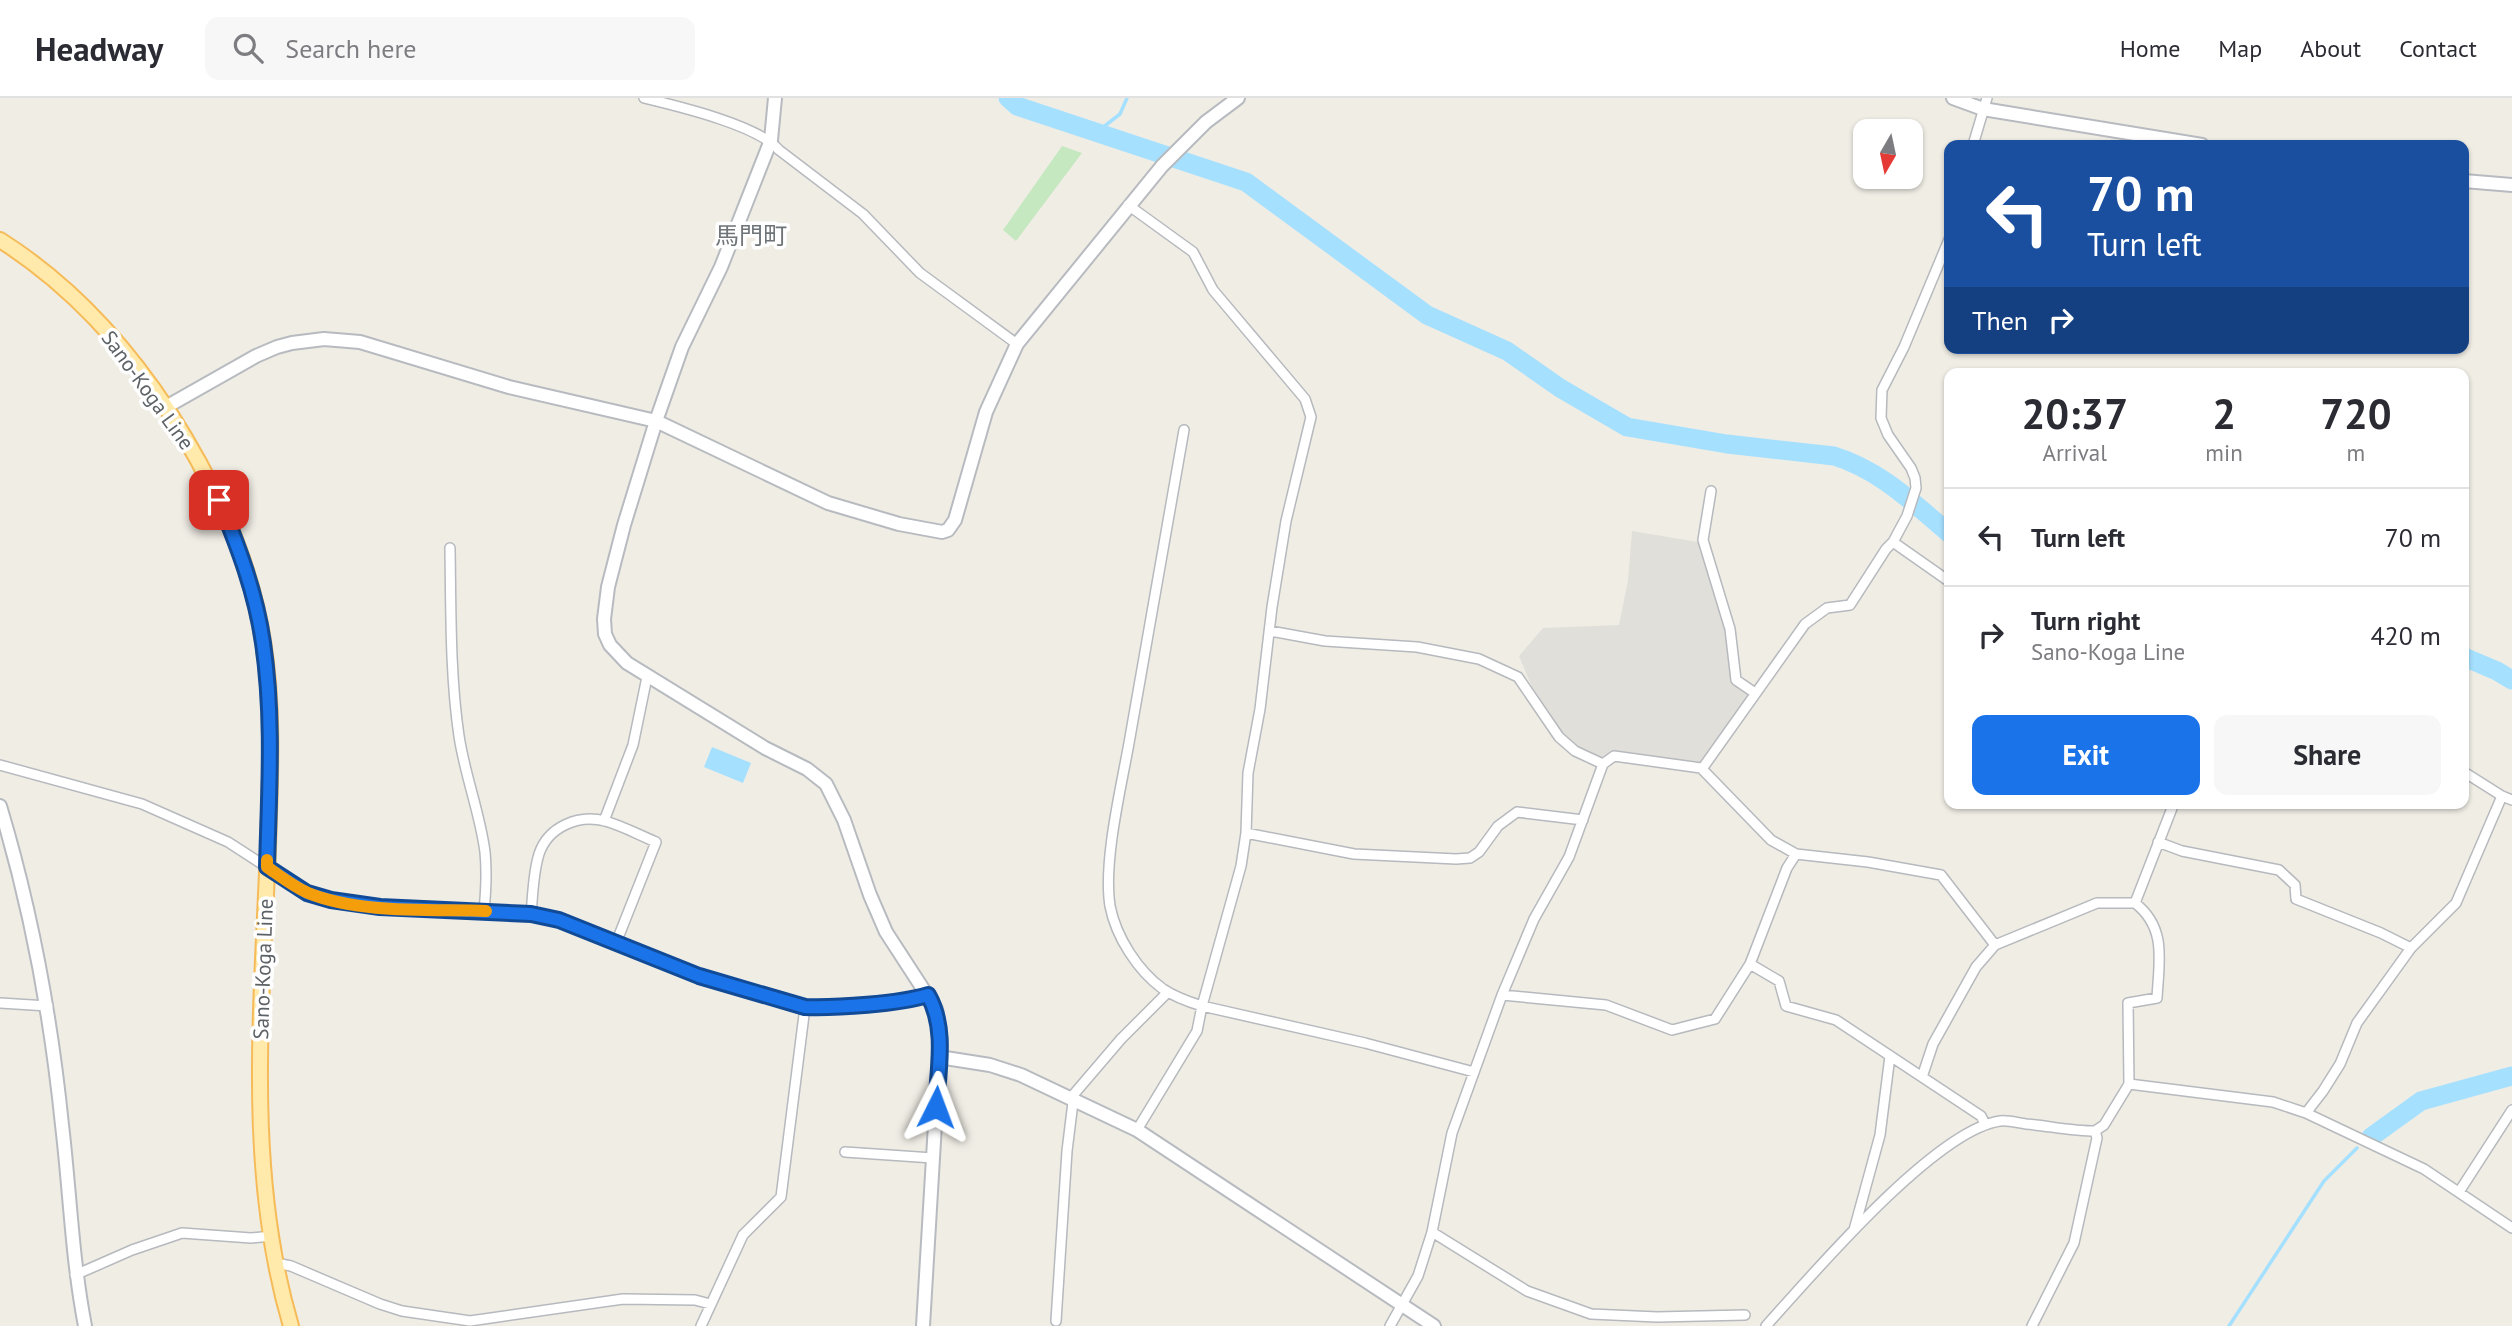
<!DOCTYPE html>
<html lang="en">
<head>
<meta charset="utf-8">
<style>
	:root { --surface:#fff; --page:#f7f7f7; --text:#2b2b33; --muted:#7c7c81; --line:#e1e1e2; --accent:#1a73e8 }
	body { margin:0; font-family:"PT Sans","Noto Sans JP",sans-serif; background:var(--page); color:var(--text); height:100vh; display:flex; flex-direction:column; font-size:26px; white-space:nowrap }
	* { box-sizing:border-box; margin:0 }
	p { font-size:23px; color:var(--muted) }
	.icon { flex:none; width:38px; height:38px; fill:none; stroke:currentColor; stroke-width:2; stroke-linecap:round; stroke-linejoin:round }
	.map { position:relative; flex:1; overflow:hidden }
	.drawer { position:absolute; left:1944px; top:270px; width:525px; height:441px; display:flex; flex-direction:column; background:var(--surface); border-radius:14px; box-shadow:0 2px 5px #0004 }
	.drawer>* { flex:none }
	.guide { position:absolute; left:1944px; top:42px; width:525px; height:214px; border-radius:14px; box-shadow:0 2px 5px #0004; background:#1a4fa0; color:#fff; overflow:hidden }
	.needle { width:46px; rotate:189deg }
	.buttons { position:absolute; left:1853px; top:21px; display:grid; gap:14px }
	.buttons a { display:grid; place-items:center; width:70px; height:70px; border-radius:14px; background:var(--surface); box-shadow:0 2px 5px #0004; font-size:35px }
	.pin { position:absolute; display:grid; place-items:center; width:60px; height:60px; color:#fff; margin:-30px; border-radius:14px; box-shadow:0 4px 10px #0006 }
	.me { position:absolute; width:77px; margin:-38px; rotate:3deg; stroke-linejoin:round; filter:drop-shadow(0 0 5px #0008) }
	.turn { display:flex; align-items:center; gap:24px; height:147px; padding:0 28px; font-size:32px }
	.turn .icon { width:91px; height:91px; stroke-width:2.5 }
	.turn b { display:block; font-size:49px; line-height:60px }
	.then { display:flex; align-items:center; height:66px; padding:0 28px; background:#0003; gap:14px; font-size:26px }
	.eta { display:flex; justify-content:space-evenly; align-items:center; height:119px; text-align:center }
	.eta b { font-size:42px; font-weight:600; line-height:49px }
	.cta { display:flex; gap:14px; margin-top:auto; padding:14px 28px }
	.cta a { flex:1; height:80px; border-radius:14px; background:var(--accent); color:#fff; font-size:28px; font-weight:600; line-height:80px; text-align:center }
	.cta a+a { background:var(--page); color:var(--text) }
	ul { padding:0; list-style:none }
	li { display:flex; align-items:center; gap:21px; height:98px; padding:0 28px; border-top:2px solid var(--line) }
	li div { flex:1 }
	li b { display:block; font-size:26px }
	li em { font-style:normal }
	header { display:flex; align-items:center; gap:42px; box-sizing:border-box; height:98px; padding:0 35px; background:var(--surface); border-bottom:2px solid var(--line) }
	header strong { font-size:33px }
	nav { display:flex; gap:38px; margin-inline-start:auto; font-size:24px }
	.search { width:490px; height:63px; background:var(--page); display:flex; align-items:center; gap:18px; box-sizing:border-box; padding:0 24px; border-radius:14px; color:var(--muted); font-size:26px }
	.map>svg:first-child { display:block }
	.industrial { fill:#e1dfda }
	.green { fill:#c5e8c1 }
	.water { fill:#a6e0ff }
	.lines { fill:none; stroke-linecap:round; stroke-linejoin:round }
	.stream { stroke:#a6e0ff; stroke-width:3.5 }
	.river { stroke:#a6e0ff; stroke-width:19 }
	.street-casing { stroke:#b6b9bd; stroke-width:12 }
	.secondary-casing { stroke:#b7bbc0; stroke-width:16 }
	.primary-casing { stroke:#f6bb59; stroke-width:18 }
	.street { stroke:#fff; stroke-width:9 }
	.secondary { stroke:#fff; stroke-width:12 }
	.primary { stroke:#ffeaab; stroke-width:14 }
	.route-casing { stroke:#114b97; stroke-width:18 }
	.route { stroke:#1a73e8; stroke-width:12 }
	.slow { stroke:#f59e0b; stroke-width:12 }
	.labels { text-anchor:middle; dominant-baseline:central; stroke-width:7; stroke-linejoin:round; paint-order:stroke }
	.street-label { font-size:21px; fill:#5d6266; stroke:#fff }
	.quarter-label { font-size:24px; fill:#6e7478; stroke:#fff }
</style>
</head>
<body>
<header>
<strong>Headway</strong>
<div class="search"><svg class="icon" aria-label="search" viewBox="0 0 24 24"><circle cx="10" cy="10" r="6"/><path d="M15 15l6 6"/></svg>Search here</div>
<nav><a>Home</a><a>Map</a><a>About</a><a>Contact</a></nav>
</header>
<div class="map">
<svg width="2512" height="1228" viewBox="0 0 2512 1228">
	<rect width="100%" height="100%" fill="#f0ede5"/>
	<path class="industrial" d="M1632 433 1698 444 1712 480 1724 530 1733 586 1748 596 1699 666 1612 652 1603 660 1594 658 1578 649 1562 635 1534 594 1519 558 1543 530 1619 527 1628 482Z"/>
	<path class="green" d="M1062 48 1082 55 1016 143 1003 132Z"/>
	<path class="water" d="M712 649 751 665 743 685 704 669Z"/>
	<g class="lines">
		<path class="stream" d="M1097 34 1120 16 1127 0
			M2229 1228 2324 1083 2357 1050"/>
		<path class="river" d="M1008 0 1017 8 1246 84 1427 217 1507 253 1560 290 1627 329 1727 346 1834 358C1880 372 1913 405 1950 436
			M2464 559 2497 573 2512 582
			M2371 1039 2421 1003 2512 978"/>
		<g class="street-casing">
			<path id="street" d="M644 0C677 8 758 27 779 52L863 116 920 175 1017 246
				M1973 47 1987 0
				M1128 107 1193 154 1213 192 1305 301 1311 319 1286 423 1272 509 1260 611 1248 675 1246 735 1241 768 1202 908 1197 933 1137 1032
				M1184 332C1166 436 1147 541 1129 645 1121 690 1103 764 1110 808 1116 839 1138 873 1163 891 1175 899 1189 904 1202 908L1365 945 1474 974
				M1711 393 1703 442 1730 531 1736 582 1755 595
				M1893 444 1950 484
				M450 450C451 512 450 577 459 638 465 678 480 715 485 754 487 774 486 793 484 813
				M1270 533 1325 543 1417 549 1479 561 1518 579 1559 639 1575 653 1603 666
				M0 667 142 706 228 744 307 795 331 802 380 809 531 816 559 822 699 878 805 909C836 910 900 906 928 897
				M1702 671 1805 526 1827 510 1850 507 1886 451 1893 444 1907 418 1916 390 1915 380 1911 370 1888 337 1881 320 1882 292 1904 249 1950 139
				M2464 674 2502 698 2512 702
				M604 723 633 647 647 579
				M1246 735 1354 756 1456 761 1470 760 1479 754 1498 728 1517 714 1583 722
				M2158 744 2182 753 2279 772 2295 787 2296 801 2381 835 2411 850
				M531 816C533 796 533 775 539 756 548 729 578 716 605 723 623 728 639 737 656 744L616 845
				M1750 866 1779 883 1786 908 1836 922 1981 1018 1985 1026
				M1502 897 1606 907 1672 932 1715 921 1750 866 1787 770 1796 756
				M0 905 48 908
				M1922 979 1933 946 1976 869 1995 847 2097 805H2135L2174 705
				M2129 986 2128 905 2157 900C2159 863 2167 830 2135 805
				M2306 1015 2323 993 2340 966 2357 925 2411 850 2456 805 2502 698
				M845 1054 933 1060
				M2459 1094 2512 1012
				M1854 1132 1880 1037 1890 958
				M1432 1134 1452 1035 1502 897 1534 821 1569 759 1603 666 1614 658 1701 670 1771 742 1796 756 1868 764 1941 777 1995 847
				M276 1165 291 1168 380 1206 402 1213 470 1223 623 1201 695 1202 710 1206
				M75 1177 132 1152 182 1135 251 1140 272 1138
				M1056 1223 1067 1053 1074 996 1121 941 1168 894
				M701 1228 743 1137 781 1099 805 909
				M1390 1228 1418 1178 1432 1134 1527 1193 1591 1216 1657 1219 1745 1217
				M1766 1228C1812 1177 1935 1032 2000 1023 2008 1022 2018 1025 2026 1026 2049 1028 2072 1033 2095 1033L2104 1027 2129 986 2273 1004 2306 1015 2424 1071 2512 1130
				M2032 1228 2074 1145 2097 1040 2095 1033"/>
		</g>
		<g class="secondary-casing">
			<path id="secondary" d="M775 0 771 42 721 169 682 249 656 323 624 427 608 489 604 521 605 536 610 547 627 565 765 650 807 671 826 686 844 722 870 797 886 834 936 911 939 929V959L923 1228
				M1953 0 1983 11 2202 47
				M2464 83 2512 87
				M166 309 256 258 277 249 292 245 324 241 360 244 509 289 656 323 828 405 899 426 942 434 948 432 955 422 986 314 1017 246 1162 68 1206 24 1238 0
				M0 708C31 811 51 919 62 1027 70 1094 72 1161 85 1228
				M939 959 990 967 1021 977 1137 1032 1434 1228"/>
		</g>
		<g class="primary-casing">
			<path id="primary" d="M0 142C68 185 125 247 169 314 214 384 250 460 263 543 274 611 270 681 268 750 262 909 245 1074 291 1228"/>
		</g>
		<use href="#street" class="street"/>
		<use href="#secondary" class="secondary"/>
		<use href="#primary" class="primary"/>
	</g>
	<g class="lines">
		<g class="route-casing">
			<path id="route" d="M219 402C238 448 256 495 263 545 274 619 269 694 267 769L307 795 331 802 380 809 531 816 559 822 699 878 805 909C836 910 899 906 928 897 947 930 938 972 936 1009"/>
		</g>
		<use href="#route" class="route"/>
		<path class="slow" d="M267 762V769C280 778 294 789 308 795 360 816 431 811 486 813"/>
	</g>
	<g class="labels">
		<g class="street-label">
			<text transform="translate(148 292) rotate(54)">Sano-Koga Line</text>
			<text transform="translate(263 871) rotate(-88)">Sano-Koga Line</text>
		</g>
		<g class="quarter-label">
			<text x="751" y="137">馬門町</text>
		</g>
	</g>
</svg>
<div class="buttons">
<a><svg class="needle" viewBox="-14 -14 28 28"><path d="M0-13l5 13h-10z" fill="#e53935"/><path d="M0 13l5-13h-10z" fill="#7c7c81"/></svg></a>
</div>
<div class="pin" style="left:219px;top:402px;background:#d93025"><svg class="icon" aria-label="arrive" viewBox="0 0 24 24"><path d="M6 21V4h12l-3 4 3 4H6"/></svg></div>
<svg class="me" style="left:936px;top:1009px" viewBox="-20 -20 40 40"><path d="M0-17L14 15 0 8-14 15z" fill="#1a73e8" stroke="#fff" stroke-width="4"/></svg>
<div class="guide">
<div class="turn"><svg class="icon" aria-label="left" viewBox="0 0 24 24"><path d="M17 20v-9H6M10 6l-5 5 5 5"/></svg><div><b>70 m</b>Turn left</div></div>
<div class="then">Then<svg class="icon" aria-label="right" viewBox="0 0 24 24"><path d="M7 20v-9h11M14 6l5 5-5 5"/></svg></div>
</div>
<section class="drawer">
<div class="eta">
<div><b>20:37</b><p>Arrival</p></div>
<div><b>2</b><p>min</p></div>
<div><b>720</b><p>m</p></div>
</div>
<ul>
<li><svg class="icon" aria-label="left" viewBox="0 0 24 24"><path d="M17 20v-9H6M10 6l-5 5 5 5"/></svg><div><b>Turn left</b></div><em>70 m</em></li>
<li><svg class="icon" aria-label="right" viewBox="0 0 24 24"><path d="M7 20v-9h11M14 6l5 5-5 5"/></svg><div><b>Turn right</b><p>Sano-Koga Line</p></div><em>420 m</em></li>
</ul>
<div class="cta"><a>Exit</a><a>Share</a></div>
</section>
</div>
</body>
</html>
